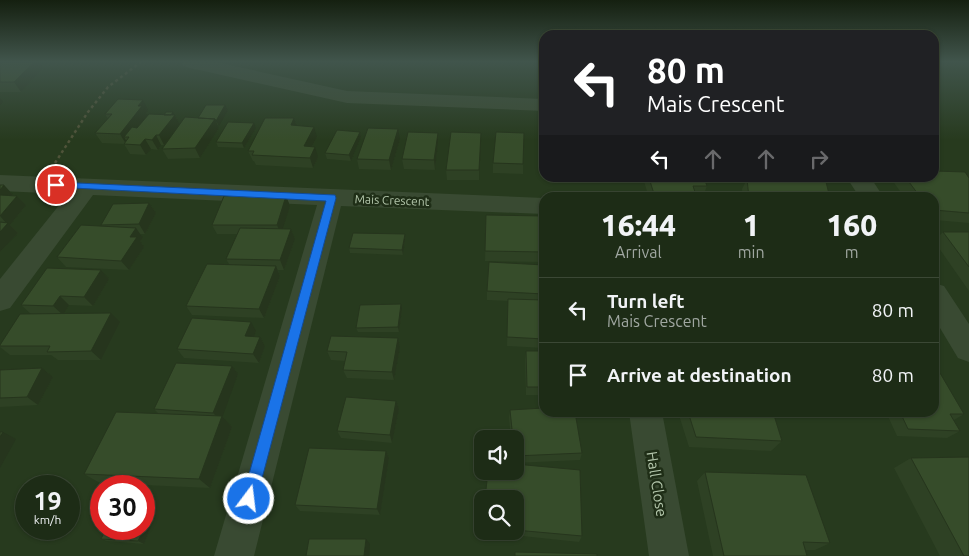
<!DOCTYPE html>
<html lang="en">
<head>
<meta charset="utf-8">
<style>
	:root { --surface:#1d2c16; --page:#2a3823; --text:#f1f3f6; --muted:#a0a7a1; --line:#3b4835 }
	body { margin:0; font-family:Ubuntu,sans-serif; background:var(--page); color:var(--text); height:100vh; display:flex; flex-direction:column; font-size:19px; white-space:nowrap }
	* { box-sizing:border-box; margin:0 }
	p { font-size:16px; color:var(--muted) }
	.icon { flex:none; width:28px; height:28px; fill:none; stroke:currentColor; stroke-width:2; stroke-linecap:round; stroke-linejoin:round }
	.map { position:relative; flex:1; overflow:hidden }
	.sheet { position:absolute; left:539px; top:192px; width:400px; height:225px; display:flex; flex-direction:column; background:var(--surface); border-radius:15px; box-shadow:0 1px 4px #0004,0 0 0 1px var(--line) }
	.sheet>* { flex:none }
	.guide { position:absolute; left:539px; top:30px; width:400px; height:152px; border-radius:15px; box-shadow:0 1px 4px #0004,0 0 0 1px var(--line); background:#202124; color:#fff; overflow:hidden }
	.controls { position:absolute; left:474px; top:430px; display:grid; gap:10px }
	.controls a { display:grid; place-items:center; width:50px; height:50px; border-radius:10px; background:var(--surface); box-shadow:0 1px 4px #0004,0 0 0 1px var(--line); font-size:25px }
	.speed { position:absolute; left:15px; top:475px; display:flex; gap:10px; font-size:25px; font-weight:700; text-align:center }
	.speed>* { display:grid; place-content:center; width:65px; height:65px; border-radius:50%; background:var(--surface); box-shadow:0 1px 4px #0004,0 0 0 1px var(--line); line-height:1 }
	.speed small { font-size:12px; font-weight:400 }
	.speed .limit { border:8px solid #d22; background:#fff; color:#111 }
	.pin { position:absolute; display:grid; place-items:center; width:42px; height:42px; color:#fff; margin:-21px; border:2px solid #fff; border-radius:50%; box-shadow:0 1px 5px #0007 }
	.me { position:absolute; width:55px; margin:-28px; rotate:15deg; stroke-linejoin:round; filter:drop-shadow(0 0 4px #0008) }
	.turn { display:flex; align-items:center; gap:18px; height:105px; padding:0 25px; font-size:22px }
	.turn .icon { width:65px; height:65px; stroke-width:2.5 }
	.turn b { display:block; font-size:35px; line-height:42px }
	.lanes { display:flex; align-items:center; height:48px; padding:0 25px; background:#0003; justify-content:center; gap:25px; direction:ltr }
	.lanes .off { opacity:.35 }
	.eta { display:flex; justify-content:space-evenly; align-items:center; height:85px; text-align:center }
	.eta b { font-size:30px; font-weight:800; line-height:35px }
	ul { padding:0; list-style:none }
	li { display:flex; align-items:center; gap:15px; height:65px; padding:0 25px; border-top:1px solid var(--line) }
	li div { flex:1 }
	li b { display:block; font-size:19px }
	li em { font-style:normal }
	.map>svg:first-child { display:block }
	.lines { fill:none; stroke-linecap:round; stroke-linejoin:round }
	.path { stroke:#4f5339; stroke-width:2.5; stroke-dasharray:3 3; stroke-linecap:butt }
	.street { fill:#394a32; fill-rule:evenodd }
	.wall { fill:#2e4124 }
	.shaded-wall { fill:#26351d }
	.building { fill:#364c2a; stroke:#26351d }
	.route { fill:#1a73e8; stroke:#114b97 }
	.labels { text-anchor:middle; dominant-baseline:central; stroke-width:5; stroke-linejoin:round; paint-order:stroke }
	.street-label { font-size:12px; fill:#b4c7ac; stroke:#1f2e17 }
	.near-street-label { font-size:15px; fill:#b4c7ac; stroke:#1f2e17 }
</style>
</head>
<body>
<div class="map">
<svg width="969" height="556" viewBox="0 0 969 556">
	<rect width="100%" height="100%" fill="#273a1e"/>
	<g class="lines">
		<path class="path" d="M55 163 88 112 108 87 141 62"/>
		<path class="street" d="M181 62H216L347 91 544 99V111L347 103 190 68 183 66Z
			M0 175 544 198V214L341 206 254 556H214L317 205 93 195 10 308 0 311V279L68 194 0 191Z
			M847 178H871L884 198H860Z
			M934 283 944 286 969 324V362L958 358 934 318Z
			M629 412H662L689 556H649Z"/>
	</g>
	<path class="wall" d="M0 62H39L43 68 21 92H0Z
		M148 110 146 113 148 116 164 115 173 112 180 125 198 118 228 110 218 126 219 128 200 158 168 159 162 149 176 130 164 145H161L158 150 151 149 146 155 130 154 124 144 102 143 95 133 108 119 105 114Z
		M294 118 296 125 317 137 312 147 318 157 313 168 256 165 254 161H253L248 151Z
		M256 128 244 148 218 147 216 142Z
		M360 132 361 137 351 161 327 159 325 153Z
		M400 139 391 170 359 169 357 159Z
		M544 140V167H538L539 144Z
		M438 142 435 170 404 169 402 159Z
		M481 143 479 180H447L446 170Z
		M493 163 523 164V174L493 173Z
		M643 178H704L707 186 703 196H696L697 198H649Z
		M757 178H825L830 198H743L742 189 747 179 758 181Z
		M894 178H969V223L934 220V198H905L892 180Z
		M0 185H4L13 195 17 196 26 205 10 225 18 233 0 252Z
		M286 196 290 206 282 229H291L295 239 284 270H278L280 276 264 318 192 315 186 306 229 264 226 259 237 234H217L212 225Z
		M149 203 156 213 145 234H140L143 238 140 241 144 247 129 270 66 267 57 257 102 226 101 225Z
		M486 215 544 216V262L485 261Z
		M943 232H969V291L934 241Z
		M405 234V240L403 255 350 253 349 248Z
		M544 265V348L507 346 508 301 487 300V291Z
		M101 270 109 279 93 306 69 305 64 313 120 322 101 360H58L51 355H10L0 347V345L31 314 21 305Z
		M402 309 399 332H358L356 328Z
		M256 331 254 336 260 337 265 346 259 363 184 358 177 349Z
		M398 338 400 347 394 380 347 378 343 370 345 361 331 360 327 351Z
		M526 351H544V395H526L525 360Z
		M232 366 238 374 222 416 232 427 210 488 100 483 84 474 158 413 154 409Z
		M42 368 53 377 38 405 0 407V370Z
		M396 401 399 409 392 443 341 438 337 431Z
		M510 410 582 453 580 460 515 463V439H511L509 418Z
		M678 412H773L782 441 771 451 689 447Z
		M886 412H934L964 414 954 420 960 431 947 438 897 436Z
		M386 451 389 458 380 515 300 511 295 505Z
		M911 458 969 556H940L894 468Z
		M705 472 830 543 815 550H805L807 556H713L697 481Z
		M515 499 582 536 579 542 483 532 515 531Z
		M156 513 144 544 107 541 101 539Z"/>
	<path class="shaded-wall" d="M34 62H39L43 68 21 92 14 82Z
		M0 98 3 102 0 105Z
		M143 100 148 110 146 113 148 116 129 137H124L127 142 126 144 120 134 138 106Z
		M225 105 228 110 219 126 216 121Z
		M173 112 180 125 164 145 159 135Z
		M294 118 297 128 291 125Z
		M215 119 219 128 200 158 195 148Z
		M254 123 256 128 244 148 242 143Z
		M314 127 317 137 307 156 304 146Z
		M398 129 400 139 391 170 389 160Z
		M360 132 361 137 351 161 349 155Z
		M438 133V142L435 170 434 160Z
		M481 133V143L479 180V170Z
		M156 135 161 145 158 150 152 140Z
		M145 139 151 149 146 155 140 145Z
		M315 147 318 157 313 168 310 158Z
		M4 185 13 195 0 200V190Z
		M17 196 26 205 10 225 18 233 0 252V232L7 224 0 216Z
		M286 196 290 206 281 234 277 225Z
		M149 203 156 213 145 234 139 224Z
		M136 228 143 238 140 241 144 247 129 270 121 261 130 237Z
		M291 229 295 239 284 270 280 260Z
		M405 234V240L403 255 402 250Z
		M276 266 280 276 264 318 259 309Z
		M101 270 109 279 93 306 84 297Z
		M60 296 69 305 63 315 53 306Z
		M401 304 402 309 399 332 398 327Z
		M111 313 120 322 101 360 91 351Z
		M251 322 256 331 251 345 245 336Z
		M260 337 265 346 259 363 253 354Z
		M398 338 400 347 394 380 392 372Z
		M232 366 238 374 221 421 213 413Z
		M42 368 53 377 38 405 27 397Z
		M396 401 399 409 392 443 390 435Z
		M222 416 232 427 210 488 199 479Z
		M3 432 16 439 0 468V437Z
		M386 451 389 458 380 515 377 509Z
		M151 510 156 513 144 544 138 541Z
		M366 539 370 544 369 556H364Z"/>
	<path class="building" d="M3 62H34L14 82H0V64Z
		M118 99 143 100 138 106H142L120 134 95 133 112 114H105Z
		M206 105H225L216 121 215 119 198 118Z
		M166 112H173L171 115H164Z
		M149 114 175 115 159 135H156L152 140 145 139 140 145 124 144 129 137H124L132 127 137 128Z
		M185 117 215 119 195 148 162 149Z
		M265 118H294L291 125 314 127 304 146 315 147 310 158 252 155 254 151H248Z
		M228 122 254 123 242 143 216 142Z
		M368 128 398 129 389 160 357 159Z
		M337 130 360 132 349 155 325 153Z
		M408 132 438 133 434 160 402 159Z
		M451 132 481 133 479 170H446Z
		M496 132 524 133 523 164 493 163Z
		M539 139 544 140V162H539Z
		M934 171 965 172 969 178V213L934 210V198H921L906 178H934Z
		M649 178H704L707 186H693L697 198 655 197Z
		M764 178H825L830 198H749L747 179 764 182Z
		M0 185H4L0 190Z
		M0 195 17 196 0 216Z
		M224 196H286L277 225H212Z
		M149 203 139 224 101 225 113 204Z
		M486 215 544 216V252L485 251Z
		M0 222 8 223 0 232Z
		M81 225 136 228 130 237H137L121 261 57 257Z
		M240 228 291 229 280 260 226 259Z
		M943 232H969V267Z
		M353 233 405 234 402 250 349 248Z
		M489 262 544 265V294L487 291Z
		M207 264 276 266 259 309 186 306Z
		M47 268 101 270 84 297 60 296 53 306 21 305Z
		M508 299 544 300V339L507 337Z
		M401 304 398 327 356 328 360 305Z
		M111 313 91 351 47 352 50 346H0V345L20 314Z
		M192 318 251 322 245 336 260 337 253 354 177 349Z
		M331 336 398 338 392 372 343 370 347 352 327 351Z
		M526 351H544V387H527Z
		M176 363 232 366 213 413 154 409Z
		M42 368 27 397 0 398V370Z
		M934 373H940L964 414H950L960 431 908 429 900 412H934Z
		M346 397 396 401 390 435 337 431Z
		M544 408V412H575L582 453 515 456V439H513L510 410Z
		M116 412 222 416 199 479 84 474Z
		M688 412H773L782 441 696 437Z
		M0 432H3L0 437Z
		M309 448 386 451 377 509 295 505Z
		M969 457V556H964L911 458Z
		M515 464 580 470 582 536 515 530V499H485L488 471H515Z
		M705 472 806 475 830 543 803 542 807 556H724Z
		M144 510H151L144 528Z
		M106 529H144L138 541 101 539Z
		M309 539H366L364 556H306Z
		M515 552 597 554V556H515Z"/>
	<linearGradient id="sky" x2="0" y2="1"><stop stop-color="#152010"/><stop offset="0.44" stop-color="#41554c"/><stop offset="1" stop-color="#41554c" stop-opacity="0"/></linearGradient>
	<rect width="969" height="140" fill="url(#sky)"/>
	<path class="route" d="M56 182 335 195 336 198 255 505 249 507 244 505 242 499 326 201 53 187 51 185Z"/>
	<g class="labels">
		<g class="street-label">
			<text transform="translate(392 200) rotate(2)">Mais Crescent</text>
		</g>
		<g class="near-street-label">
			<text transform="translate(657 484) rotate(81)">Hall Close</text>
		</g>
	</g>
</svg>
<div class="controls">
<a><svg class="icon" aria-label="sound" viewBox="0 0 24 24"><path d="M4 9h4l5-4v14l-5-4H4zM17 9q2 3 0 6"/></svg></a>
<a><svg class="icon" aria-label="search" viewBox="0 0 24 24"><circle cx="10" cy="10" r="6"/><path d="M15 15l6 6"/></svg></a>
</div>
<div class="speed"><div>19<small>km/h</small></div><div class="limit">30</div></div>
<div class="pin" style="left:56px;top:185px;background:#d93025"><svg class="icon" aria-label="arrive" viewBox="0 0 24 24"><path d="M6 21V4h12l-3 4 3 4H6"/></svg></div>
<svg class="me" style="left:249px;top:499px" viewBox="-20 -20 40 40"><circle r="17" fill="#1a73e8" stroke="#fff" stroke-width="3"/><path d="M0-11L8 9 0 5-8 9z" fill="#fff"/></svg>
<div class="guide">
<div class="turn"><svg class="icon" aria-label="left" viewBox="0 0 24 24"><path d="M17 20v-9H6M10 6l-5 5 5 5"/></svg><div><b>80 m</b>Mais Crescent</div></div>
<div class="lanes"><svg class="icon" aria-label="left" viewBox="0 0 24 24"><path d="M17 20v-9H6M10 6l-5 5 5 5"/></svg><svg class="icon off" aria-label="ahead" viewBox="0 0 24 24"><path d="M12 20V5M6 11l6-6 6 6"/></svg><svg class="icon off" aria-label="ahead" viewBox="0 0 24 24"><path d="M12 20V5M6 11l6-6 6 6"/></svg><svg class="icon off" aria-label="right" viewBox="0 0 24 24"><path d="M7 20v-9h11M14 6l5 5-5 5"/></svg></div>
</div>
<section class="sheet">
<div class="eta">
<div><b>16:44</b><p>Arrival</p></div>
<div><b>1</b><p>min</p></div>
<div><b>160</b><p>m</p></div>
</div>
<ul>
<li><svg class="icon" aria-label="left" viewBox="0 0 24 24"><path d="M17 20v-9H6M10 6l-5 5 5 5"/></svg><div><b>Turn left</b><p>Mais Crescent</p></div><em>80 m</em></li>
<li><svg class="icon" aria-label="arrive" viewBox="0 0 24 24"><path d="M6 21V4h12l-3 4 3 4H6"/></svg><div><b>Arrive at destination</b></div><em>80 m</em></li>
</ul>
</section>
</div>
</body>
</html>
